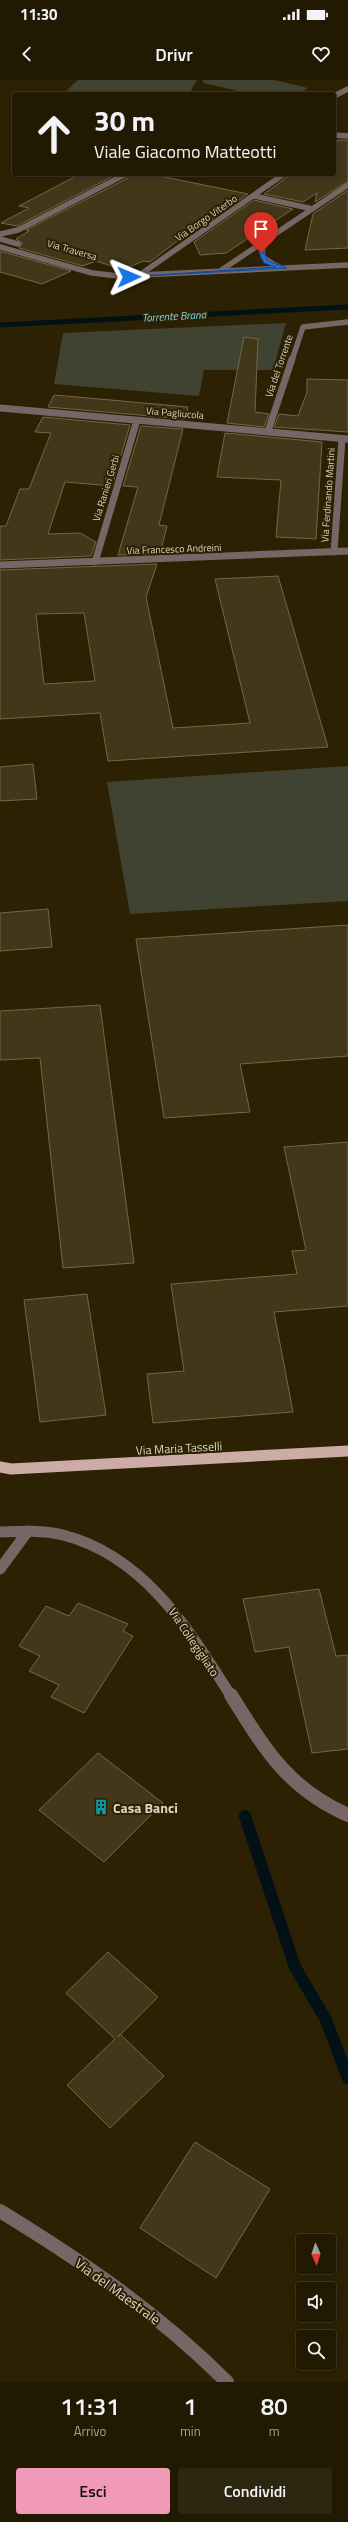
<!DOCTYPE html>
<html lang="it">
<head>
<meta charset="utf-8">
<style>
	:root { --surface:#211902; --page:#2d2611; --text:#f1f3f6; --muted:#a2a099; --line:#3e3824; --accent:#f09ab7 }
	body { margin:0; font-family:"Titillium Web",sans-serif; background:var(--page); color:var(--text); height:100vh; display:flex; flex-direction:column; font-size:15px; white-space:nowrap }
	* { box-sizing:border-box; margin:0 }
	p { font-size:13px; color:var(--muted) }
	.icon { flex:none; width:22px; height:22px; fill:none; stroke:currentColor; stroke-width:2; stroke-linecap:round; stroke-linejoin:round }
	.map { position:relative; height:2302px; overflow:hidden }
	.side { display:flex; flex-direction:column; background:var(--surface); flex:1 }
	.side>* { flex:none }
	.banner { position:absolute; left:12px; top:12px; width:324px; height:84px; border-radius:4px; box-shadow:0 2px 6px #0003,0 0 0 1px var(--line); background:#211902; color:var(--text); overflow:hidden }
	.needle { width:26px; rotate:177deg }
	.tools { position:absolute; left:296px; top:2154px; display:grid; gap:8px }
	.tools a { display:grid; place-items:center; width:40px; height:40px; border-radius:4px; background:var(--surface); box-shadow:0 2px 6px #0003,0 0 0 1px var(--line); font-size:20px }
	.pin { position:absolute; display:grid; place-items:center; width:34px; height:34px; color:#fff; margin:-41px -17px; border-radius:50% 50% 50% 0; rotate:-45deg; box-shadow:0 0 4px #0007 }
	.pin .icon { rotate:45deg }
	.me { position:absolute; width:44px; margin:-22px; rotate:89deg; stroke-linejoin:round; filter:drop-shadow(0 0 3px #0008) }
	.turn { display:flex; align-items:center; gap:14px; height:84px; padding:0 16px; font-size:18px }
	.turn .icon { width:52px; height:52px; stroke-width:2.5 }
	.turn b { display:block; font-size:28px; line-height:34px }
	.eta { display:flex; justify-content:space-evenly; align-items:center; height:68px; text-align:center }
	.eta b { font-size:24px; font-weight:600; line-height:28px }
	.primary-button { display:flex; gap:8px; margin-top:auto; padding:8px 16px }
	.primary-button a { flex:1; height:46px; border-radius:4px; background:var(--accent); color:#111; font-size:16px; font-weight:600; line-height:46px; text-align:center }
	.primary-button a+a { background:var(--page); color:var(--text) }
	.status { display:flex; justify-content:space-between; align-items:center; height:28px; padding:0 20px; background:var(--surface); direction:ltr }
	.status svg { height:11px; fill:currentColor }
	header { display:flex; justify-content:space-between; align-items:center; height:52px; padding:0 16px; background:var(--surface); font-size:18px; font-weight:600 }
	.map>svg:first-child { display:block }
	.green { fill:#404331 }
	.lines { fill:none; stroke-linecap:round; stroke-linejoin:round }
	.stream-far1 { stroke:#011115; stroke-width:5 }
	.stream { stroke:#011115; stroke-width:12 }
	.building { fill:#43371a; stroke:#736748; fill-rule:evenodd }
	.minor-far3 { stroke:#776665; stroke-width:5.5 }
	.minor-far2 { stroke:#776665; stroke-width:7 }
	.minor-far1 { stroke:#776665; stroke-width:11 }
	.minor { stroke:#776665; stroke-width:14 }
	.major { stroke:#cdaba7; stroke-width:11 }
	.route { fill:#1a73e8; stroke:#114b97 }
	.labels { text-anchor:middle; dominant-baseline:central; stroke-width:4; stroke-linejoin:round; paint-order:stroke }
	.far-street-label { font-size:10px; fill:#dcd5c4; stroke:#2c2103 }
	.far-water-label { font-size:11px; font-style:italic; fill:#86cfdf; stroke:#2c2103 }
	.street-label { font-size:12px; fill:#dcd5c4; stroke:#2c2103 }
	.near-poi-label { font-size:14px; font-weight:bold; fill:#dcd5c4; stroke:#2c2103; text-anchor:start }
	.near-street-label { font-size:14px; fill:#dcd5c4; stroke:#2c2103 }
</style>
</head>
<body>
<div class="status"><b>11:30</b><svg viewBox="0 0 49 12"><path d="M0 12V9h3v3zM5 12V6h3v6zM10 12V3h3v9zM15 12V0h3v12zM26 1h20v11H26zM47 4h2v5h-2z"/></svg></div>
<header><svg class="icon" aria-label="back" viewBox="0 0 24 24"><path d="M15 5l-7 7 7 7"/></svg>Drivr<svg class="icon" aria-label="heart" viewBox="0 0 24 24"><path d="M12 20l-8-8c-3-5 5-10 8-4 3-6 11-1 8 4z"/></svg></header>
<div class="map">
<svg width="348" height="2302" viewBox="0 0 348 2302">
	<rect width="100%" height="100%" fill="#2c2103"/>
	<path class="green" d="M78 0H197L189 14H63Z
		M203 0H274L308 8 300 13 292 11C272 23 225 7 203 3Z
		M286 243 273 290H204L199 316 54 304 63 253Z
		M348 686V821L130 834 107 702Z"/>
	<g class="lines">
		<path class="stream-far1" d="M0 245 348 227"/>
		<path class="stream" d="M245 1736 295 1887 326 1940 348 1998"/>
	</g>
	<path class="building" d="M338 60H348V101L315 122 317 113 303 122 264 114 291 94H334V68Z
		M90 94H117L17 146 1 143 29 128 19 126 78 95 85 97Z
		M130 94H150L248 114 191 154 190 151 150 182 143 181 132 186H112L96 181 83 186 19 168 22 163 16 159 29 151 26 150 128 98Z
		M348 110V168L305 170 313 134Z
		M254 120 293 129 226 173 200 175 194 162Z
		M0 171 71 191 42 204 0 192Z
		M244 257 258 259 255 332 269 334 264 347 227 343Z
		M307 299 348 300V352L274 347 279 334 298 336 307 312Z
		M54 315 111 320 188 327 185 339 48 327Z
		M43 337 130 345 112 406 65 402 48 454 80 453 96 462 91 476 0 480V446H6L20 409H29L51 353 35 352Z
		M141 346 183 349 159 445 167 446 160 474 118 475 138 407 123 406Z
		M225 353 322 362 316 459 276 457 281 400 217 397Z
		M157 484 146 517 173 648 250 643 215 499 278 496 328 667 108 681 100 633 0 639V490ZM84 533 95 601 44 604 36 534Z
		M33 684 37 719 0 721V687Z
		M48 829 52 867 0 871V833Z
		M348 845V976L240 984 250 1032 164 1038 136 859Z
		M100 925 134 1183 63 1188 40 978 0 980V931Z
		M348 1062V1226L274 1232 293 1332 153 1343 147 1294 184 1291 171 1204 297 1194 292 1171 306 1170 284 1067Z
		M87 1214 106 1335 40 1342 24 1220Z
		M319 1509 336 1576 348 1575V1669L312 1673 289 1567 255 1572 243 1519Z
		M78 1523 128 1544 123 1551 133 1556 84 1633 51 1617 59 1605 29 1591 40 1576 19 1566 46 1526 69 1536Z
		M98 1673 163 1723 104 1782 39 1730Z
		M108 1872 158 1917 118 1957 120 1954 164 1996 110 2048 67 2005 115 1959 66 1913Z
		M195 2062 270 2109 216 2198 140 2148Z"/>
	<g class="lines">
		<path class="minor-far3" d="M334 16 348 9
			M334 55 348 56
			M254 116 313 129
			M0 154 18 150 126 94
			M0 159 18 164
			M264 162C259 180 265 179 279 187
			M0 167 92 193 119 196 348 185
			M220 191 348 105
			M138 196 284 94
			M292 280 303 247 348 242"/>
		<path class="minor-far2" d="M0 328 348 359
			M268 351 292 279
			M334 472 342 359
			M95 482 137 340
			M0 485 348 471"/>
		<path class="minor-far1" d="M0 1452C21 1451 43 1450 63 1455 145 1476 189 1550 231 1616
			M0 1489 28 1451"/>
		<path class="minor" d="M231 1615C265 1669 287 1708 348 1735
			M0 2131C82 2181 159 2234 227 2302"/>
		<path class="major" d="M0 1387 11 1389 348 1371"/>
	</g>
	<path class="route" d="M259 172H263L268 181 287 188 126 197 276 187 264 183Z"/>
	<defs>
		<g id="building-bare" transform="scale(1.2)"><path d="M-4-6H4V6H1V3H-1V6H-4ZM-2.5-4.3h1.7v1.8h-1.7ZM.8-4.3h1.7v1.8H.8ZM-2.5-1h1.7V.8h-1.7ZM.8-1h1.7V.8H.8Z" fill="#0f9aa8" stroke="#2c2103" stroke-width="2.5" paint-order="stroke"/></g>
	</defs>
	<g fill-rule="evenodd">
		<use href="#building-bare" x="101" y="1727"/>
	</g>
	<g class="labels">
		<g class="far-street-label">
			<text transform="translate(206 138) rotate(-35)">Via Borgo Viterbo</text>
			<text transform="translate(72 170) rotate(16)">Via Traversa</text>
			<text transform="translate(279 286) rotate(-71)">Via del Torrente</text>
			<text transform="translate(175 333) rotate(5)">Via Pagliucola</text>
			<text transform="translate(106 408) rotate(-73)">Via Ranieri Gerbi</text>
			<text transform="translate(328 415) rotate(-86)">Via Ferdinando Martini</text>
			<text transform="translate(174 469) rotate(-2)">Via Francesco Andreini</text>
		</g>
		<g class="far-water-label">
			<text transform="translate(174 236) rotate(-3)">Torrente Brana</text>
		</g>
		<g class="street-label">
			<text transform="translate(179 1368) rotate(-3)">Via Maria Tasselli</text>
			<text transform="translate(194 1562) rotate(56)">Via Collegigliato</text>
		</g>
		<g class="near-poi-label">
			<text x="113" y="1727">Casa Banci</text>
		</g>
		<g class="near-street-label">
			<text transform="translate(118 2211) rotate(36)">Via del Maestrale</text>
		</g>
	</g>
</svg>
<div class="tools">
<a><svg class="needle" viewBox="-14 -14 28 28"><path d="M0-13l5 13h-10z" fill="#e53935"/><path d="M0 13l5-13h-10z" fill="#a2a099"/></svg></a>
<a><svg class="icon" aria-label="sound" viewBox="0 0 24 24"><path d="M4 9h4l5-4v14l-5-4H4zM17 9q2 3 0 6"/></svg></a>
<a><svg class="icon" aria-label="search" viewBox="0 0 24 24"><circle cx="10" cy="10" r="6"/><path d="M15 15l6 6"/></svg></a>
</div>
<div class="pin" style="left:261px;top:173px;background:#d93025"><svg class="icon" aria-label="arrive" viewBox="0 0 24 24"><path d="M6 21V4h12l-3 4 3 4H6"/></svg></div>
<svg class="me" style="left:129px;top:197px" viewBox="-20 -20 40 40"><path d="M0-17L14 15 0 8-14 15z" fill="#1a73e8" stroke="#fff" stroke-width="4"/></svg>
<div class="banner">
<div class="turn"><svg class="icon" aria-label="ahead" viewBox="0 0 24 24"><path d="M12 20V5M6 11l6-6 6 6"/></svg><div><b>30 m</b>Viale Giacomo Matteotti</div></div>
</div>
</div>
<section class="side">
<div class="eta">
<div><b>11:31</b><p>Arrivo</p></div>
<div><b>1</b><p>min</p></div>
<div><b>80</b><p>m</p></div>
</div>
<div class="primary-button"><a>Esci</a><a>Condividi</a></div>
</section>
</body>
</html>
